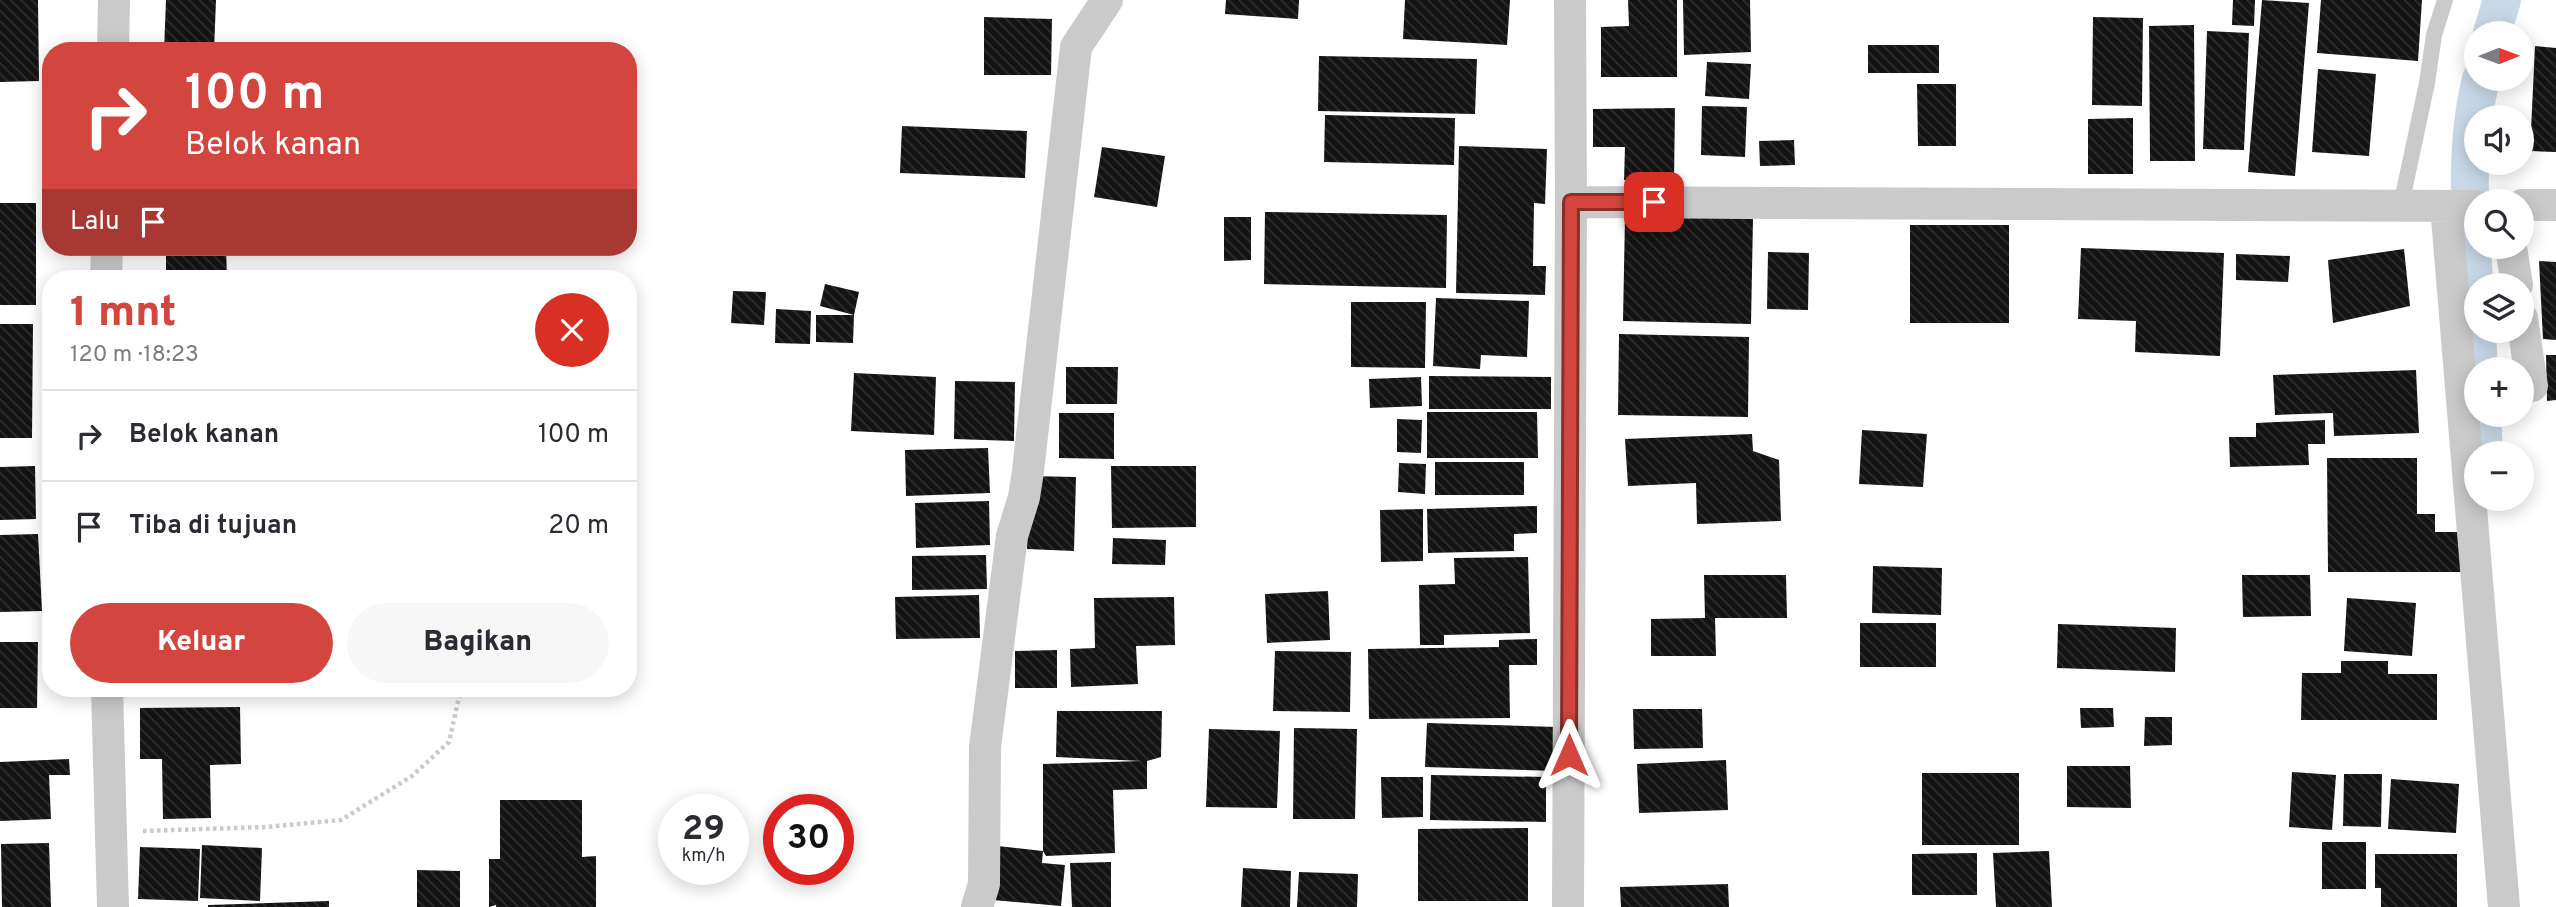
<!DOCTYPE html>
<html lang="id">
<head>
<meta charset="utf-8">
<style>
	:root { --surface:#fff; --page:#f7f7f7; --text:#2b2b33; --muted:#7c7c81; --line:#e1e1e2; --accent:#d3463f }
	body { margin:0; font-family:Overpass,sans-serif; background:var(--page); color:var(--text); height:100vh; display:flex; flex-direction:column; font-size:26px; white-space:nowrap }
	* { box-sizing:border-box; margin:0 }
	p { font-size:23px; color:var(--muted) }
	.icon { flex:none; width:38px; height:38px; fill:none; stroke:currentColor; stroke-width:2; stroke-linecap:round; stroke-linejoin:round }
	.map { position:relative; flex:1; overflow:hidden }
	.drawer { position:absolute; left:42px; top:270px; width:595px; height:427px; display:flex; flex-direction:column; background:var(--surface); border-radius:28px; box-shadow:0 4px 18px #0003 }
	.drawer>* { flex:none }
	.banner { position:absolute; left:42px; top:42px; width:595px; height:214px; border-radius:28px; box-shadow:0 4px 18px #0003; background:#d3463f; color:#fff; overflow:hidden }
	.needle { width:46px; rotate:89deg }
	.buttons { position:absolute; left:2464px; top:21px; display:grid; gap:14px }
	.buttons a { display:grid; place-items:center; width:70px; height:70px; border-radius:50%; background:var(--surface); box-shadow:0 4px 18px #0003; font-size:35px }
	.speed { position:absolute; left:658px; top:794px; display:flex; gap:14px; font-size:35px; font-weight:700; text-align:center }
	.speed>* { display:grid; place-content:center; width:91px; height:91px; border-radius:50%; background:var(--surface); box-shadow:0 4px 18px #0003; line-height:1 }
	.speed small { font-size:18px; font-weight:400 }
	.speed .limit { border:10px solid #d22; background:#fff; color:#111 }
	.pin { position:absolute; display:grid; place-items:center; width:60px; height:60px; color:#fff; margin:-30px; border-radius:14px; box-shadow:0 4px 10px #0006 }
	.me { position:absolute; width:77px; margin:-38px; rotate:0deg; stroke-linejoin:round; filter:drop-shadow(0 0 5px #0008) }
	.turn { display:flex; align-items:center; gap:24px; height:147px; padding:0 28px; font-size:32px }
	.turn .icon { width:91px; height:91px; stroke-width:2.5 }
	.turn b { display:block; font-size:49px; line-height:60px }
	.then { display:flex; align-items:center; height:66px; padding:0 28px; background:#0003; gap:14px; font-size:26px }
	.round { display:grid; place-items:center; flex:none; width:74px; height:74px; border-radius:37px; background:var(--page) }
	.overview { display:flex; align-items:center; justify-content:space-between; height:119px; padding:0 28px }
	h1 { font-size:42px; font-weight:800; line-height:52px; color:var(--accent) }
	.button { display:flex; gap:14px; margin-top:auto; padding:14px 28px }
	.button a { flex:1; height:80px; border-radius:42px; background:var(--accent); color:#fff; font-size:28px; font-weight:800; line-height:80px; text-align:center }
	.button a+a { background:var(--page); color:var(--text) }
	ul { padding:0; list-style:none }
	li { display:flex; align-items:center; gap:21px; height:91px; padding:0 28px; border-top:2px solid var(--line) }
	li div { flex:1 }
	li b { display:block; font-size:26px }
	li em { font-style:normal }
	.map>svg:first-child { display:block }
	.lines { fill:none; stroke-linecap:round; stroke-linejoin:round }
	.canal { stroke:#c9d8e7; stroke-width:38 }
	.building { fill:url(#building-back-hatch) }
	.path { stroke:#cacaca; stroke-width:4.5; stroke-dasharray:3.5 3.5; stroke-linecap:butt }
	.lane { stroke:#cacaca; stroke-width:16 }
	.street { stroke:#cacaca; stroke-width:32 }
	.route-casing { stroke:#892e29; stroke-width:18 }
	.route { stroke:#d3463f; stroke-width:12 }
</style>
</head>
<body>
<div class="map">
<svg width="2556" height="907" viewBox="0 0 2556 907">
	<defs>
		<pattern id="building-back-hatch" width="6" height="6" patternUnits="userSpaceOnUse" patternTransform="scale(1.75)"><rect width="6" height="6" fill="#141414"/><path d="M-1 5l2 2M0 0l6 6M5-1l2 2" fill="none" stroke="#2e2e2e"/></pattern>
	</defs>
	<rect width="100%" height="100%" fill="#fff"/>
	<g class="lines">
		<path class="canal" d="M2492 33 2502 0
			M2476 313C2472 235 2462 156 2481 79
			M2477 331 2479 369
			M2482 415 2484 453"/>
	</g>
	<path class="building" d="M0 0H38L39 81 0 82Z
		M166 0H216L214 51H164Z
		M1226 0H1299L1298 19 1225 14Z
		M1405 0H1510L1507 45 1403 39Z
		M1628 0H1677V77H1601V27L1629 26Z
		M1683 0H1750L1751 52 1684 55Z
		M2233 0H2255L2254 26 2232 25Z
		M2262 0 2309 3 2295 176 2248 172Z
		M2321 0H2422L2418 61 2317 53Z
		M984 17 1052 19 1051 75H984Z
		M2093 17 2143 18 2142 106 2092 105Z
		M2194 25 2195 161H2150L2149 26Z
		M2207 31 2249 33 2244 150 2203 149Z
		M1868 45H1939V73H1868Z
		M2535 46 2556 48V152L2530 151Z
		M1319 56 1477 59 1475 114 1318 111Z
		M1707 62 1751 64 1749 99 1705 96Z
		M2318 69 2376 74 2369 156 2312 152Z
		M1917 84H1956V146H1918Z
		M1702 106 1747 107 1745 157 1701 155Z
		M1675 108 1674 181 1624 180 1625 147H1593V109Z
		M1325 115 1455 118 1454 165 1324 162Z
		M2133 118V174H2088V119Z
		M902 126 1027 131 1025 178 900 173Z
		M1794 140 1795 165 1760 166 1759 141Z
		M1459 146 1547 149 1545 204 1534 203 1533 266H1546L1545 295 1456 293Z
		M1102 147 1165 156 1157 207 1094 197Z
		M0 203H36V305H0Z
		M1265 212 1447 215 1446 288 1264 284Z
		M1625 216 1753 219 1751 324 1623 321Z
		M1224 217H1251V260L1224 261Z
		M1910 225H2009V323H1910Z
		M166 247H226L227 278H166Z
		M2081 248 2224 253 2220 356 2135 352 2136 321 2078 319Z
		M2404 249 2410 306 2333 323 2328 260Z
		M1768 252 1809 253 1808 310 1767 309Z
		M2236 254 2290 256 2288 282 2236 280Z
		M2539 261 2556 262V340L2543 339Z
		M825 284 859 292 854 315 820 306Z
		M733 291 766 292 764 325 731 323Z
		M1436 298 1529 301 1527 357 1481 355 1480 369 1433 366Z
		M1351 302H1426L1425 368 1351 367Z
		M776 309 811 311 810 344 775 343Z
		M816 315H854L853 343 816 342Z
		M0 324H33L32 438H0Z
		M1619 334 1749 337 1748 417 1618 415Z
		M2546 355H2556V400L2547 401Z
		M1066 367H1118L1117 404H1066Z
		M2416 370 2419 433 2334 436 2333 413 2275 415 2273 375Z
		M854 373 936 377 934 435 851 431Z
		M1429 376 1551 377V409H1429Z
		M1421 377 1422 406 1370 408 1369 379Z
		M955 381 1015 382 1014 441 954 439Z
		M1427 412H1537L1538 458H1427Z
		M1059 413H1114V459L1059 458Z
		M1397 419 1422 420 1421 453 1397 452Z
		M2325 420V444H2308L2309 465 2230 467 2229 437H2256V423Z
		M1862 430 1927 434 1923 487 1859 484Z
		M1752 434 1753 451 1779 460 1781 521 1697 524 1696 483 1628 486 1625 439Z
		M988 448 990 493 906 496 905 450Z
		M2327 458H2417V514H2435V532H2462V572H2328Z
		M1435 462H1524V495H1435Z
		M1399 463 1426 464 1425 494 1398 492Z
		M35 466 36 519 0 520V467Z
		M1111 466H1196V527L1112 528Z
		M1029 476 1076 477 1074 551 1027 549Z
		M989 501 990 545 916 548 915 503Z
		M1537 506V533L1514 534V551L1428 553 1427 509Z
		M1423 509V561L1381 562 1380 510Z
		M38 534 42 611 0 612V535Z
		M1113 538 1166 540 1165 565 1112 564Z
		M986 555 987 589 912 590V556Z
		M1528 557 1530 633 1444 635V645H1420L1419 585 1455 584 1454 558Z
		M1873 566 1942 568 1941 615 1872 613Z
		M1704 575H1786L1787 618H1715L1716 656H1651V619L1705 618Z
		M2242 575H2310L2311 616 2243 617Z
		M1328 591 1330 640 1267 643 1265 594Z
		M979 595 980 638 896 639 895 597Z
		M1174 597 1175 645 1136 646 1138 684 1071 687 1070 649 1095 648 1094 598Z
		M2347 598 2416 603 2412 656 2344 651Z
		M1860 623H1936V667H1860Z
		M2058 624 2176 628 2175 672 2057 668Z
		M1537 639V665H1509L1510 718 1369 719 1368 649 1499 647V640Z
		M0 642H38L37 708H0Z
		M1057 650V688H1015V651Z
		M1275 651 1351 652 1350 712 1273 711Z
		M2341 661H2388V674H2437V720H2301L2302 673H2341Z
		M240 707 241 764 210 765 211 818 163 819 162 759H140V708Z
		M2080 708H2113L2114 727 2081 728Z
		M1633 709H1702L1703 748 1634 749Z
		M1057 711H1162L1161 757 1147 761V789L1113 790 1115 853 1046 856 1043 851V764L1141 761 1056 757Z
		M2145 717H2172V745L2144 746Z
		M1427 723 1557 727 1556 771 1425 767Z
		M1294 728 1357 729 1355 819H1293Z
		M1209 729 1280 731 1277 808 1206 807Z
		M69 759 70 775H49L51 819 0 821V762Z
		M1726 760 1728 810 1639 813 1637 764Z
		M2067 766H2130L2131 808 2067 807Z
		M2292 772 2336 775 2332 830 2289 827Z
		M1922 773H2019V845H1922Z
		M2344 774H2382L2381 827 2343 826Z
		M1431 775 1546 777V822L1430 820Z
		M1381 777H1423V817L1382 818Z
		M2391 779 2459 784 2456 833 2388 829Z
		M500 800H582V857L596 856V907H496V905L489 907V859H500Z
		M1528 828V901H1418V829Z
		M2322 842H2366V889H2322Z
		M49 843 51 907H2L1 844Z
		M202 845 262 848 260 901 200 898Z
		M998 846 1043 851 1042 863 1065 865 1061 906 993 900Z
		M140 847 200 849 198 901 138 899Z
		M2049 851 2052 907H1996L1993 853Z
		M1977 853V895H1912V854Z
		M2375 854H2457V907H2381V888H2375Z
		M1111 862V907H1072L1070 863Z
		M1243 868 1291 871 1290 907H1241Z
		M417 870 460 871V907H417Z
		M1299 872 1358 874 1357 907H1297Z
		M1728 884 1729 907H1621L1620 887Z
		M329 901V907H208V905Z"/>
	<g class="lines">
		<path class="path" d="M143 831 266 827 341 820 412 776 449 742 461 688"/>
		<path class="lane" d="M2401 205 2427 83 2434 35 2445 0"/>
		<path class="street" d="M1570 0 1571 202
			M113 51 114 0
			M2522 205H2556
			M2446 206 2504 907
			M2511 247 2517 285
			M106 278 107 247
			M2522 318 2532 386
			M107 688 113 907
			M977 907 984 884 985 747 1012 536 1024 497 1028 471 1076 47 1107 0
			M1568 907 1571 202 2476 206"/>
	</g>
	<g class="lines">
		<g class="route-casing">
			<path id="route" d="M1569 755 1571 202H1654"/>
		</g>
		<use href="#route" class="route"/>
	</g>
</svg>
<div class="buttons">
<a><svg class="needle" viewBox="-14 -14 28 28"><path d="M0-13l5 13h-10z" fill="#e53935"/><path d="M0 13l5-13h-10z" fill="#7c7c81"/></svg></a>
<a><svg class="icon" aria-label="sound" viewBox="0 0 24 24"><path d="M4 9h4l5-4v14l-5-4H4zM17 9q2 3 0 6"/></svg></a>
<a><svg class="icon" aria-label="search" viewBox="0 0 24 24"><circle cx="10" cy="10" r="6"/><path d="M15 15l6 6"/></svg></a>
<a><svg class="icon" aria-label="layers" viewBox="0 0 24 24"><path d="M12 4l9 5-9 5-9-5zM3 14l9 5 9-5"/></svg></a>
<a>+</a>
<a>−</a>
</div>
<div class="speed"><div>29<small>km/h</small></div><div class="limit">30</div></div>
<div class="pin" style="left:1654px;top:202px;background:#d93025"><svg class="icon" aria-label="arrive" viewBox="0 0 24 24"><path d="M6 21V4h12l-3 4 3 4H6"/></svg></div>
<svg class="me" style="left:1569px;top:755px" viewBox="-20 -20 40 40"><path d="M0-17L14 15 0 8-14 15z" fill="#d3463f" stroke="#fff" stroke-width="4"/></svg>
<div class="banner">
<div class="turn"><svg class="icon" aria-label="right" viewBox="0 0 24 24"><path d="M7 20v-9h11M14 6l5 5-5 5"/></svg><div><b>100 m</b>Belok kanan</div></div>
<div class="then">Lalu<svg class="icon" aria-label="arrive" viewBox="0 0 24 24"><path d="M6 21V4h12l-3 4 3 4H6"/></svg></div>
</div>
<section class="drawer">
<div class="overview"><div><h1>1 mnt</h1><p>120 m · 18:23</p></div><a class="round" style="background:#d93025;color:#fff"><svg class="icon" aria-label="close" viewBox="0 0 24 24"><path d="M6 6l12 12M18 6L6 18"/></svg></a></div>
<ul>
<li><svg class="icon" aria-label="right" viewBox="0 0 24 24"><path d="M7 20v-9h11M14 6l5 5-5 5"/></svg><div><b>Belok kanan</b></div><em>100 m</em></li>
<li><svg class="icon" aria-label="arrive" viewBox="0 0 24 24"><path d="M6 21V4h12l-3 4 3 4H6"/></svg><div><b>Tiba di tujuan</b></div><em>20 m</em></li>
</ul>
<div class="button"><a>Keluar</a><a>Bagikan</a></div>
</section>
</div>
</body>
</html>
